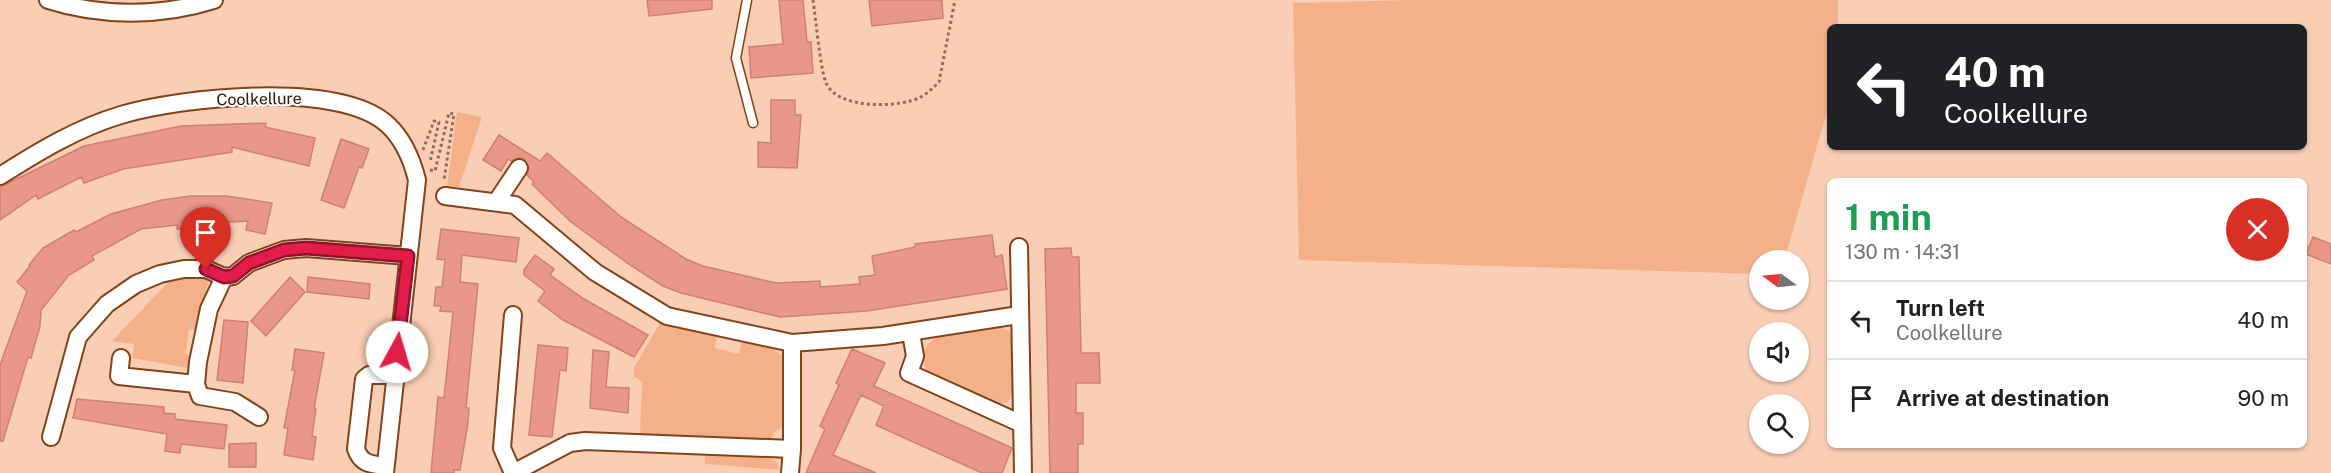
<!DOCTYPE html>
<html lang="en">
<head>
<meta charset="utf-8">
<style>
	:root { --surface:#fff; --page:#f2f2f2; --text:#202124; --muted:#757577; --line:#e0e0e0 }
	body { margin:0; font-family:"Public Sans",sans-serif; background:var(--page); color:var(--text); height:100vh; display:flex; flex-direction:column; font-size:22px; white-space:nowrap }
	* { box-sizing:border-box; margin:0 }
	p { font-size:20px; color:var(--muted) }
	.icon { flex:none; width:33px; height:33px; fill:none; stroke:currentColor; stroke-width:2; stroke-linecap:round; stroke-linejoin:round }
	.map { position:relative; flex:1; overflow:hidden }
	.side { position:absolute; left:1827px; top:178px; width:480px; height:270px; display:flex; flex-direction:column; background:var(--surface); border-radius:9px; box-shadow:0 2px 4px #0004 }
	.side>* { flex:none }
	.guide { position:absolute; left:1827px; top:24px; width:480px; height:126px; border-radius:9px; box-shadow:0 2px 4px #0004; background:#202124; color:#fff; overflow:hidden }
	.needle { width:39px; rotate:285deg }
	.controls { position:absolute; left:1749px; top:250px; display:grid; gap:12px }
	.controls a { display:grid; place-items:center; width:60px; height:60px; border-radius:50%; background:var(--surface); box-shadow:0 2px 4px #0004; font-size:30px }
	.pin { position:absolute; display:grid; place-items:center; width:51px; height:51px; color:#fff; margin:-62px -26px; border-radius:50% 50% 50% 0; rotate:-45deg; box-shadow:0 0 6px #0007 }
	.pin .icon { rotate:45deg }
	.me { position:absolute; width:66px; margin:-33px; rotate:6deg; stroke-linejoin:round; filter:drop-shadow(0 0 4px #0008) }
	.turn { display:flex; align-items:center; gap:21px; height:126px; padding:0 18px; font-size:27px }
	.turn .icon { width:78px; height:78px; stroke-width:2.5 }
	.turn b { display:block; font-size:42px; line-height:51px }
	.round { display:grid; place-items:center; flex:none; width:63px; height:63px; border-radius:32px; background:var(--page) }
	.head { display:flex; align-items:center; justify-content:space-between; height:102px; padding:0 18px }
	h1 { font-size:36px; font-weight:700; line-height:45px; color:#1e9e55 }
	ul { padding:0; list-style:none }
	li { display:flex; align-items:center; gap:18px; height:78px; padding:0 18px; border-top:2px solid var(--line) }
	li div { flex:1 }
	li b { display:block; font-size:22px }
	li em { font-style:normal }
	.map>svg:first-child { display:block }
	.green { fill:#f4b189 }
	.building { fill:#e99888; stroke:#cf8171; stroke-width:1.5 }
	.lines { fill:none; stroke-linecap:round; stroke-linejoin:round }
	.lane-casing { stroke:#814419; stroke-width:11 }
	.street-casing { stroke:#814419; stroke-width:20 }
	.path { stroke:#906d58; stroke-width:3; stroke-dasharray:3 3; stroke-linecap:butt }
	.lane { stroke:#fff; stroke-width:8 }
	.street { stroke:#fff; stroke-width:16 }
	.route-casing { stroke:#92132f; stroke-width:15 }
	.route { stroke:#e11d48; stroke-width:10 }
	.labels { text-anchor:middle; dominant-baseline:central; stroke-width:4.5; stroke-linejoin:round; paint-order:stroke }
	.street-label { font-size:16px; fill:#301605; stroke:#f9f9f9 }
</style>
</head>
<body>
<div class="map">
<svg width="2331" height="473" viewBox="0 0 2331 473">
	<rect width="100%" height="100%" fill="#faceb5"/>
	<path class="green" d="M1412 0H1838V27H1830V101L1784 261H1760L1759 274 1299 260 1293 3Z
		M457 112 482 117 459 187 447 186Z
		M211 273 195 329 189 330 185 354 190 355 188 368 132 358 134 344 112 341 171 279Z
		M661 321 717 335 715 348 739 354 742 341 773 349 782 356 786 426 776 430 771 439 640 434 642 382 634 376V368Z
		M999 326 1009 331C1016 341 1017 395 1007 402L997 405 926 370C911 328 973 329 999 326Z
		M705 456 770 458 778 463 779 470 705 464Z"/>
	<path class="building" d="M647 0H712V9L649 16Z
		M779 0H803L807 42H811L813 73 751 78 749 47 783 44Z
		M869 0H942L943 18 872 26Z
		M771 100H795V115H801L797 168 758 167V142L771 143Z
		M266 123 265 127 315 138 309 166 232 147V152L123 169 84 183 81 177 38 199 36 195 0 220V187L84 146 181 126Z
		M499 135 540 161 547 153 621 217 686 259 703 266 776 283 820 281V287L860 284 859 277 875 275 872 256 915 247V244L992 235 995 257 1002 255 1007 289 867 311 780 317 681 293 663 286 630 265 571 222 532 184 534 182 527 175 529 168 525 160 519 158 511 161 508 159 501 171 483 160Z
		M341 139 369 149 362 168 359 167 344 208 321 200Z
		M191 196H227L272 203 265 234 246 230 248 221 195 224V227L177 229V225L141 229 92 256 94 260 69 275 41 310 40 326 31 358 28 357 3 441H0V365L27 291 17 282 30 266 29 265 43 248 74 230 76 232 111 214 162 200Z
		M441 229 519 238 516 262 462 255 460 282 478 284 466 408H469L468 423 460 470H454V473H431L438 397 444 398 453 312 440 311 441 306H434L436 287H442L445 260 437 259Z
		M2313 237 2331 244V264L2306 254Z
		M1071 248 1072 257H1079L1081 353H1099L1100 383H1076V413H1083V444H1078V473H1050L1045 249Z
		M535 255 554 269 550 275 584 299 648 335 634 357 563 320 538 301 545 291 524 275V270Z
		M290 277 305 292 266 336 251 321Z
		M308 277 370 284 369 299 307 292Z
		M224 320 248 322 243 383 217 380Z
		M538 345 568 348 566 371 560 370 552 437 529 435Z
		M295 349 324 353 314 409H316L312 436 316 437 313 460 284 455 288 428H284L295 370H292Z
		M852 349 885 363 874 386 1012 448 1002 473H982L876 425 884 406 861 395 833 455 876 473H806L825 429 820 426 839 385 836 383Z
		M593 350 609 352 606 387 629 388 628 413 590 408Z
		M77 399 164 407V413L175 414V419L227 425 224 449 181 444 180 453 165 451 167 434 73 418Z
		M256 443V467H229V444Z"/>
	<g class="lines">
		<g class="lane-casing">
			<path id="lane" d="M747 0 736 58 753 123"/>
		</g>
		<g class="street-casing">
			<path id="street" d="M48 0C101 17 161 17 214 0
				M0 176C38 152 77 128 121 115 181 97 340 80 388 125 403 139 412 160 417 180L385 473
				M445 196 515 205 595 272 667 316 792 343V449
				M497 201 519 168
				M1019 247 1023 473
				M513 315 502 448 513 473
				M911 333 915 356 909 373 1022 424
				M792 343 883 336 1019 315
				M121 358 119 376 196 384 198 362 209 309 224 277
				M196 384 200 396 235 402 259 417
				M51 437 78 337 107 304 136 284 160 274 184 269H206L224 277 233 276 249 263 284 250 306 248 408 256
				M385 466C371 464 361 464 356 449L364 379 369 375H394
				M513 473 570 443 585 441 792 449 790 473"/>
		</g>
		<path class="path" d="M813 0C816 20 820 67 826 83 838 110 900 108 921 97 928 93 934 87 939 82L955 0
			M423 150 434 121 439 122 430 162
			M430 170 435 171 449 113 454 114 444 180"/>
		<use href="#lane" class="lane"/>
		<use href="#street" class="street"/>
	</g>
	<g class="lines">
		<g class="route-casing">
			<path id="route" d="M206 269 224 277 233 276 249 263 284 250 306 248 408 256 397 352"/>
		</g>
		<use href="#route" class="route"/>
	</g>
	<g class="labels">
		<g class="street-label">
			<text transform="translate(259 99) rotate(-1)">Coolkellure</text>
		</g>
	</g>
</svg>
<div class="controls">
<a><svg class="needle" viewBox="-14 -14 28 28"><path d="M0-13l5 13h-10z" fill="#e53935"/><path d="M0 13l5-13h-10z" fill="#757577"/></svg></a>
<a><svg class="icon" aria-label="sound" viewBox="0 0 24 24"><path d="M4 9h4l5-4v14l-5-4H4zM17 9q2 3 0 6"/></svg></a>
<a><svg class="icon" aria-label="search" viewBox="0 0 24 24"><circle cx="10" cy="10" r="6"/><path d="M15 15l6 6"/></svg></a>
</div>
<div class="pin" style="left:206px;top:269px;background:#d93025"><svg class="icon" aria-label="arrive" viewBox="0 0 24 24"><path d="M6 21V4h12l-3 4 3 4H6"/></svg></div>
<svg class="me" style="left:397px;top:352px" viewBox="-20 -20 40 40"><circle r="19" fill="#fff"/><path d="M0-13L10 11 0 6-10 11z" fill="#e11d48"/></svg>
<div class="guide">
<div class="turn"><svg class="icon" aria-label="left" viewBox="0 0 24 24"><path d="M17 20v-9H6M10 6l-5 5 5 5"/></svg><div><b>40 m</b>Coolkellure</div></div>
</div>
<section class="side">
<div class="head"><div><h1>1 min</h1><p>130 m · 14:31</p></div><a class="round" style="background:#d93025;color:#fff"><svg class="icon" aria-label="close" viewBox="0 0 24 24"><path d="M6 6l12 12M18 6L6 18"/></svg></a></div>
<ul>
<li><svg class="icon" aria-label="left" viewBox="0 0 24 24"><path d="M17 20v-9H6M10 6l-5 5 5 5"/></svg><div><b>Turn left</b><p>Coolkellure</p></div><em>40 m</em></li>
<li><svg class="icon" aria-label="arrive" viewBox="0 0 24 24"><path d="M6 21V4h12l-3 4 3 4H6"/></svg><div><b>Arrive at destination</b></div><em>90 m</em></li>
</ul>
</section>
</div>
</body>
</html>
